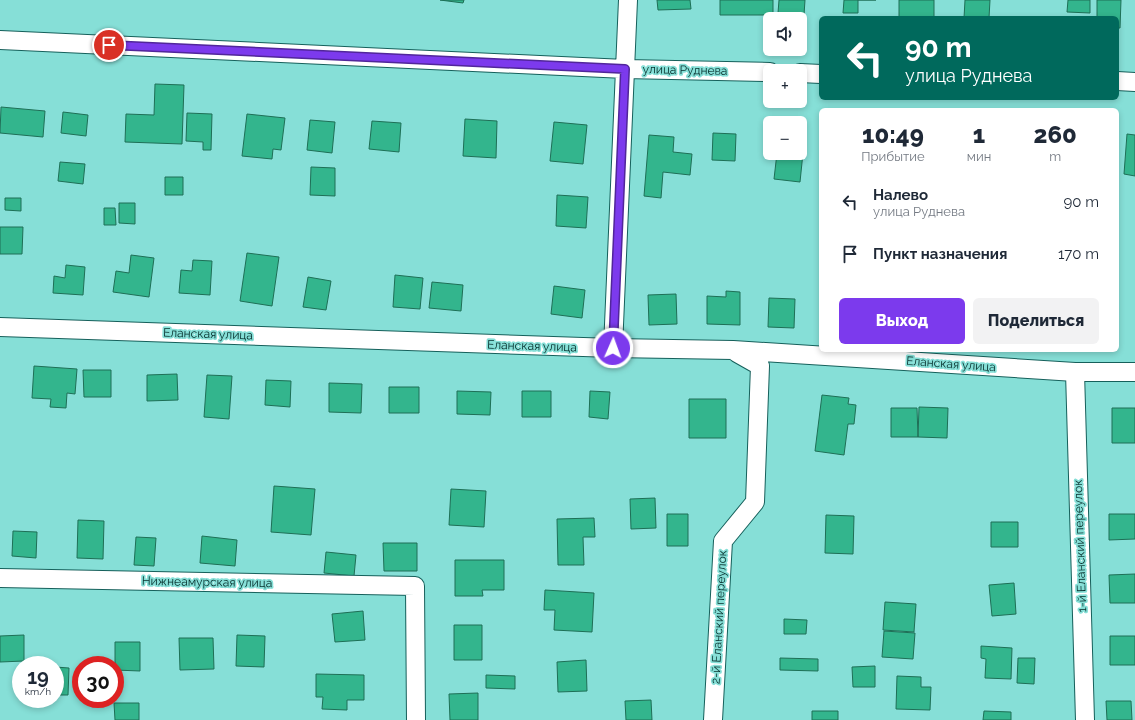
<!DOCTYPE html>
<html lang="ru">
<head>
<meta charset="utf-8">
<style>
	:root { --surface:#fff; --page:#f2f2f3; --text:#1f2937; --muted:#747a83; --accent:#7c3aed }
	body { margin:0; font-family:Raleway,sans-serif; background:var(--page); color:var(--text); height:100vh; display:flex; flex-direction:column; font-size:15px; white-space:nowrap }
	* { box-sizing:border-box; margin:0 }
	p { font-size:13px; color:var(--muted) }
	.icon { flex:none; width:22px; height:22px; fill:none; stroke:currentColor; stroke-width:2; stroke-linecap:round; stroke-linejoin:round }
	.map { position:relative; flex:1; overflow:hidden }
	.drawer { position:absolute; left:819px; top:108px; width:300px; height:244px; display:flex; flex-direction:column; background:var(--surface); border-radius:6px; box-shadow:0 2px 6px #0003 }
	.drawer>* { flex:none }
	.banner { position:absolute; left:819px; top:16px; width:300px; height:84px; border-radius:6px; box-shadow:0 2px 6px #0003; background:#00695c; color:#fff; overflow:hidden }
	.controls { position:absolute; left:763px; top:12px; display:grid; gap:8px }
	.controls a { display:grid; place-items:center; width:44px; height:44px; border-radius:6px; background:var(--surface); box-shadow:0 2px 6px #0003; font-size:20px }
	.speed { position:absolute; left:12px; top:656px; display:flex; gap:8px; font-size:20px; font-weight:700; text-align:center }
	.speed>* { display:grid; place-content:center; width:52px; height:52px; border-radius:50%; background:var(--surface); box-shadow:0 2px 6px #0003; line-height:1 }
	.speed small { font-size:10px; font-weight:400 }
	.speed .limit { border:6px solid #d22; background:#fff; color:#111 }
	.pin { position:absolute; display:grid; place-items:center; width:34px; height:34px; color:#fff; margin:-17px; border:2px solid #fff; border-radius:50%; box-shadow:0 1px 4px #0007 }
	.me { position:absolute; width:44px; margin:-22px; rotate:2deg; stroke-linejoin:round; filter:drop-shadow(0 0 3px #0008) }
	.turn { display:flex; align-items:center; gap:14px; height:84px; padding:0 20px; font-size:18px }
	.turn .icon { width:52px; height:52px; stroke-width:2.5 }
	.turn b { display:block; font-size:28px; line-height:34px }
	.eta { display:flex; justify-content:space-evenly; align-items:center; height:68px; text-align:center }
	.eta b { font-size:24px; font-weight:800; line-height:28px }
	.button { display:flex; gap:8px; margin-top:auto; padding:8px 20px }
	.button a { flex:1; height:46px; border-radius:6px; background:var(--accent); color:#fff; font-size:16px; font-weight:800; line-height:46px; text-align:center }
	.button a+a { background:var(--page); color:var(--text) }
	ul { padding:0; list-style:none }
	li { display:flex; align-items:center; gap:12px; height:52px; padding:0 20px }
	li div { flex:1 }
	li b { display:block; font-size:15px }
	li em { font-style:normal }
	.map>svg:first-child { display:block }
	.building { fill:#33b58d; stroke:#1e6f56 }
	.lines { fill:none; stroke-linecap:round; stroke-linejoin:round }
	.minor-casing { stroke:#16605b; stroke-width:20 }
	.minor { stroke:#fff; stroke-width:18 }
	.route-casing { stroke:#51269a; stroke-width:10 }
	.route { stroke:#7c3aed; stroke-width:7 }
	.labels { text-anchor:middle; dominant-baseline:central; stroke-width:3.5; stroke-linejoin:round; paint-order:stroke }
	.street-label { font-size:12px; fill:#052e2b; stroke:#86dfd7 }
</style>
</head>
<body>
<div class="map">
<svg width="1135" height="720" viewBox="0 0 1135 720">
	<rect width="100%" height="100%" fill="#86dfd7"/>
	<path class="building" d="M440 0H464L463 3Z
		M657 0H690L691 9 658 10Z
		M720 0H773V15H720Z
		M779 0H805L804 15 778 13Z
		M844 0H876H858V13H843Z
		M899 0H934V17L899 18Z
		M965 0H990L989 18H964Z
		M1068 0H1090V13L1067 12Z
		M1097 0H1121L1120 28H1117V18H1097Z
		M155 84 184 85 182 144 125 142 126 114 154 115Z
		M1 107 45 111 43 137 0 133Z
		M63 112 88 115 86 136 61 133Z
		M187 113 212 114 211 150H203V142L186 141Z
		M247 114 285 118 281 150 273 149 272 159 242 156Z
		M465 119 497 121 496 158 463 156Z
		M310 120 335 122 332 153 307 150Z
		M372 121 401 123 399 152 369 149Z
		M554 122 587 125 583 164 550 161Z
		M713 133 736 134 735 161 712 160Z
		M1127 134 1135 135V176L1124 174Z
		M649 135 674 137 673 152 692 154 690 175 663 172 661 198 644 196Z
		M777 153H803L800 182 774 179Z
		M60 162 85 164 83 184 58 181Z
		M311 167 335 168V196L310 195Z
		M165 177H183V195H165Z
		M557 195 588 197 586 228 556 226Z
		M5 198H21V211L5 210Z
		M119 203H135V224L119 223Z
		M104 208H115L116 225H104Z
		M0 227H23L22 254H0Z
		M247 253 279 257 272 306 240 301Z
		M131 255 154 258 149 297 113 292 116 271 129 273Z
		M193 260 212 261 210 295 179 293 181 270 192 271Z
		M66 265 85 267 83 295 53 293 54 276 65 278Z
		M395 275 423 278 420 309 393 307Z
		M308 277 331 281 326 310 303 307Z
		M432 282 463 285 461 311 429 308Z
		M554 286 585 290 582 318 551 314Z
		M726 291 740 292V325L707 324V296L726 297Z
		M676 294 677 324 649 325 648 295Z
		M769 298 795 299 794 328 768 327Z
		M34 366 77 369 75 394 67 393 66 408 50 407 51 399 32 398Z
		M83 370H111V397H84Z
		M177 374 178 400 147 401V375Z
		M207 375 232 376 229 419 204 417Z
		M266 380 291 381 290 407 265 405Z
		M329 383 362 384 361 413 329 412Z
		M389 387H419V413H389Z
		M457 391 491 392 490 415 457 414Z
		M522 391H551V417H522Z
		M590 391 610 392 608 419 589 417Z
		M822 395 849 398 848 404 856 405 854 424H848L844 455 815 451Z
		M689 399H726V438H689Z
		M919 407 948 408 947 438 918 437Z
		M891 408H917L918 437H891Z
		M1112 408H1135V443H1112Z
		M274 486 315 489 311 535 271 532Z
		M451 489 486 491 484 527 449 525Z
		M655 498 656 528 631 529 630 499Z
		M667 514H688V546H667Z
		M1109 514H1135V539L1109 540Z
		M826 515 854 516 853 554 825 553Z
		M594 518 595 537H583L584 565H558L557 519Z
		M78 520 104 521 103 559 77 558Z
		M991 522H1018V547H991Z
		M13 531 37 532 36 558 12 556Z
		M202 536 237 540 235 566 200 563Z
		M136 537 156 538 154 566 134 565Z
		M383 543H417V571H384Z
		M326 552 356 555 354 576 324 573Z
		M455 560H504V590H482L483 596H455Z
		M1135 574V603H1110L1109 575Z
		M1014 583 1016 614 992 616 989 585Z
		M545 590 594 593 592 632 554 630 555 610H544Z
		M885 602 916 604 914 632 883 630Z
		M363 611 365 640 335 642 332 614Z
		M784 619 807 620 806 634H784Z
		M454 625H482V660H454Z
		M884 631 915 633 913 659 882 657Z
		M24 635V661L0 662V636Z
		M237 635 265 636 264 667 236 666Z
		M1110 636H1135V665H1110Z
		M179 638H213L214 669 180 670Z
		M115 642H140V671L115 670Z
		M981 646 1012 648 1011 679 985 678 986 659 981 658Z
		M780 658 818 659V671L780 670Z
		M1018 658H1035L1034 684 1017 683Z
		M586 660 587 691 558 692 557 662Z
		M875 666V687H853L852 667Z
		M55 667 69 668 68 695H55Z
		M316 674 364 675V700H347V710L322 709 323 697H316Z
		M486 675 515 676V689L486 688Z
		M897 676 921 677V687H931L930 710 896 709Z
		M478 693V720H450L449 694Z
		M651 700 652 720H626L625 701Z
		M1106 701H1131L1132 720H1107Z
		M114 703H139V720H115Z
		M812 711H838V720H812Z
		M984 711 1011 712V720H983Z"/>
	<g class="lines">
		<g class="minor-casing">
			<path id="minor" d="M0 40 625 69 770 72
				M800 73 821 74
				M1117 81 1135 82
				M0 327 613 348 733 350 1075 372H1135
				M613 348 628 0
				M1075 372 1085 720
				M0 578 415 586 416 720
				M713 720 723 541 755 502 760 366 737 353"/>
		</g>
		<use href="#minor" class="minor"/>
	</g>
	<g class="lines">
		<g class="route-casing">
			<path id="route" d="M109 45 625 69 613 348"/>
		</g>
		<use href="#route" class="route"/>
	</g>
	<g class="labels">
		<g class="street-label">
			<text transform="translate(685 70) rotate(1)">улица Руднева</text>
			<text transform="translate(208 334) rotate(2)">Еланская улица</text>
			<text transform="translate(532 346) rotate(2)">Еланская улица</text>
			<text transform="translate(951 364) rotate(4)">Еланская улица</text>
			<text transform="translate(1080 546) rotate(-92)">1-й Еланский переулок</text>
			<text transform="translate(207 582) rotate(1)">Нижнеамурская улица</text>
			<text transform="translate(719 617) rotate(-87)">2-й Еланский переулок</text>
		</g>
	</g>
</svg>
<div class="controls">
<a><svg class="icon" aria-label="sound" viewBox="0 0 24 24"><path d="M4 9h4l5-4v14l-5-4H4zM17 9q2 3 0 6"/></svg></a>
<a>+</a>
<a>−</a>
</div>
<div class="speed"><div>19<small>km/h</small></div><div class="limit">30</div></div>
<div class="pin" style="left:109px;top:45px;background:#d93025"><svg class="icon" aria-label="arrive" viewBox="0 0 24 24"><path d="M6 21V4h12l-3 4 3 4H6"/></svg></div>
<svg class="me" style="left:613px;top:348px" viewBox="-20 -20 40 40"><circle r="17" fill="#7c3aed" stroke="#fff" stroke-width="3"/><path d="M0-11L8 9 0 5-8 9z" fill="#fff"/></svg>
<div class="banner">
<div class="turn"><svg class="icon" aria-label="left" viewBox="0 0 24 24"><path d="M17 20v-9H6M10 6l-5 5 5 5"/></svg><div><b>90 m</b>улица Руднева</div></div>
</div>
<section class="drawer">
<div class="eta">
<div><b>10:49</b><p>Прибытие</p></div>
<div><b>1</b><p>мин</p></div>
<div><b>260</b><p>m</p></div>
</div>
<ul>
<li><svg class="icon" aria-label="left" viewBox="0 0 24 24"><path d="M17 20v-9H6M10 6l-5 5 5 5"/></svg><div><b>Налево</b><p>улица Руднева</p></div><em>90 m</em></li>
<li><svg class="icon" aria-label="arrive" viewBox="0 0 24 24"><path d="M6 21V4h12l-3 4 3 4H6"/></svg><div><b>Пункт назначения</b></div><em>170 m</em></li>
</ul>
<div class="button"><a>Выход</a><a>Поделиться</a></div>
</section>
</div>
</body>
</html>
